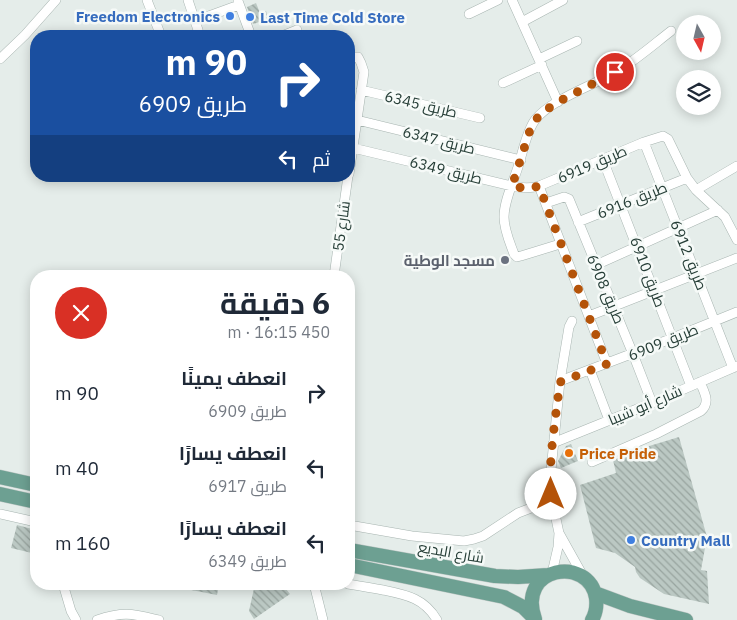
<!DOCTYPE html>
<html lang="ar">
<head>
<meta charset="utf-8">
<style>
	:root { --surface:#fff; --page:#f2f2f3; --text:#1f2937; --muted:#747a83 }
	body { margin:0; font-family:"IBM Plex Sans",Cairo,sans-serif; background:var(--page); color:var(--text); direction:rtl; height:100vh; display:flex; flex-direction:column; font-size:19px; white-space:nowrap }
	* { box-sizing:border-box; margin:0 }
	p { font-size:16px; color:var(--muted) }
	.icon { flex:none; width:28px; height:28px; fill:none; stroke:currentColor; stroke-width:2; stroke-linecap:round; stroke-linejoin:round }
	.map { position:relative; flex:1; overflow:hidden; direction:ltr }
	.panel { position:absolute; left:30px; top:270px; width:325px; height:320px; display:flex; flex-direction:column; background:var(--surface); border-radius:20px; box-shadow:0 2px 12px #0003; direction:rtl }
	.panel>* { flex:none }
	.hud { position:absolute; left:30px; top:30px; width:325px; height:152px; border-radius:20px; box-shadow:0 2px 12px #0003; direction:rtl; background:#1a4fa0; color:#fff; overflow:hidden }
	.needle { width:32px; rotate:172deg }
	.buttons { position:absolute; left:676px; top:15px; display:grid; gap:10px }
	.buttons a { display:grid; place-items:center; width:45px; height:45px; border-radius:50%; background:var(--surface); box-shadow:0 2px 12px #0003; font-size:25px }
	.pin { position:absolute; display:grid; place-items:center; width:42px; height:42px; color:#fff; margin:-21px; border:2px solid #fff; border-radius:50%; box-shadow:0 1px 5px #0007 }
	.me { position:absolute; width:55px; margin:-28px; rotate:0deg; stroke-linejoin:round; filter:drop-shadow(0 0 4px #0008) }
	.turn { display:flex; align-items:center; gap:18px; height:105px; padding:0 25px; font-size:22px }
	.turn .icon { width:65px; height:65px; stroke-width:2.5 }
	.turn b { display:block; font-size:35px; line-height:42px }
	.then { display:flex; align-items:center; height:48px; padding:0 25px; background:#0003; gap:10px; font-size:19px }
	.round { display:grid; place-items:center; flex:none; width:52px; height:52px; border-radius:26px; background:var(--page) }
	.headline { display:flex; align-items:center; justify-content:space-between; height:85px; padding:0 25px }
	h1 { font-size:30px; font-weight:700; line-height:38px }
	ul { padding:0; list-style:none }
	li { display:flex; align-items:center; gap:15px; height:75px; padding:0 25px }
	li div { flex:1 }
	li b { display:block; font-size:19px }
	li em { font-style:normal }
	.map>svg:first-child { display:block }
	.building { fill:url(#building-back-hatch) }
	.lines { fill:none; stroke-linecap:round; stroke-linejoin:round }
	.minor-casing { stroke:#a8b5b1; stroke-width:10 }
	.primary-casing { stroke:#c2c9c7; stroke-width:15 }
	.minor { stroke:#fff; stroke-width:9 }
	.primary { stroke:#6da092; stroke-width:14 }
	.route { stroke:#b45309; stroke-width:9; stroke-dasharray:0 16.2 }
	.shop-dot { fill:#3f7fe0; stroke:#f6faf8; stroke-width:2 }
	.worship-dot { fill:#6b7280; stroke:#f6faf8; stroke-width:2 }
	.food-dot { fill:#e8710a; stroke:#f6faf8; stroke-width:2 }
	.labels { text-anchor:middle; dominant-baseline:central; stroke-width:5; stroke-linejoin:round; paint-order:stroke }
	.shop-label { font-size:15px; font-weight:bold; fill:#366cbe; stroke:#f6faf8; text-anchor:start }
	.street-label { font-size:15px; fill:#263e37; stroke:#f6faf8 }
	.worship-label { font-size:15px; font-weight:bold; fill:#5b616d; stroke:#f6faf8; text-anchor:end }
	.food-label { font-size:15px; font-weight:bold; fill:#c56008; stroke:#f6faf8; text-anchor:start }
</style>
</head>
<body>
<div class="map">
<svg width="737" height="620" viewBox="0 0 737 620">
	<defs>
		<pattern id="building-back-hatch" width="6" height="6" patternUnits="userSpaceOnUse" patternTransform="scale(1.25)"><rect width="6" height="6" fill="#bbc8c3"/><path d="M-1 5l2 2M0 0l6 6M5-1l2 2" fill="none" stroke="#98a49f"/></pattern>
	</defs>
	<rect width="100%" height="100%" fill="#e5edea"/>
	<path class="building" d="M256 3 260 13 266 11 268 19 253 24 247 7Z
		M679 437 707 537 701 570 707 571 709 604 664 594 640 578 636 572 635 567 615 553 596 548 580 485 616 473 613 460 636 450Z
		M571 444 578 461 561 468 558 461 566 446Z
		M17 525 36 530V554L11 548Z
		M176 584H219L217 595 176 587Z
		M255 584H282L290 594 254 619 249 611Z"/>
	<g class="lines">
		<g class="minor-casing">
			<path id="minor" d="M147 0 161 36
				M188 0 200 36
				M512 0 558 102
				M238 1 251 36
				M469 14 498 0
				M195 21 239 5
				M522 22 563 0
				M282 36 297 30
				M0 59 25 35 56 0
				M349 59 355 57H358L361 63 364 72 349 174
				M539 59 577 41
				M503 83 542 65
				M361 90 480 118
				M357 120 521 160
				M644 142 733 368
				M349 147 512 186C521 188 529 189 539 186L644 142 663 136 668 139 687 178 696 190 725 217 737 240
				M603 160 691 386
				M539 186 607 364
				M696 190 737 166
				M546 203 564 197 569 199 633 354 652 403
				M578 222 687 178
				M560 244 521 256 517 257 514 254C510 243 504 230 504 217 504 202 512 185 517 170 522 156 526 132 535 120 550 100 594 85 616 72 636 60 653 45 671 31
				M596 265 718 210
				M334 276 348 176
				M589 316 737 258
				M590 370 609 420
				M560 381 673 338 737 312
				M553 443 652 403 737 366
				M592 462 656 434 701 411C711 402 704 392 700 382
				M0 514 36 522
				M349 525 412 536 464 541 474 539 483 536 518 513 552 500
				M559 533 583 576
				M552 573 558 547 559 533 552 500 551 470 560 381 569 327 572 321
				M63 584 71 611 76 620
				M314 584 323 620
				M348 584C360 586 372 588 383 590 407 595 424 598 437 620
				M97 620C124 611 133 614 159 620"/>
		</g>
		<g class="primary-casing">
			<path id="primary" d="M0 477 36 485
				M0 494 36 502
				M349 550 495 576 518 577 548 575
				M349 565 504 597 523 607 535 619
				M595 593 630 606 686 620
				M535 619C516 566 589 555 596 598 597 606 596 613 592 620"/>
		</g>
		<use href="#minor" class="minor"/>
		<use href="#primary" class="primary"/>
	</g>
	<g class="lines">
		<path class="route" d="M551 494C548 460 556 416 560 382L607 364 539 186C529 189 521 188 512 186L531 127 540 114 558 102 615 72"/>
	</g>
	<g class="shop-dot">
		<circle cx="230" cy="16" r="5"/>
		<circle cx="250" cy="17" r="5"/>
		<circle cx="631" cy="540" r="5"/>
	</g>
	<circle class="worship-dot" cx="505" cy="260" r="5"/>
	<circle class="food-dot" cx="569" cy="453" r="5"/>
	<g class="labels">
		<g class="shop-label">
			<text x="220" y="16" text-anchor="end">Freedom Electronics</text>
			<text x="260" y="17">Last Time Cold Store</text>
			<text x="641" y="540">Country Mall</text>
		</g>
		<g class="street-label">
			<text transform="translate(421 104) rotate(13)">طريق 6345</text>
			<text transform="translate(439 140) rotate(14)">طريق 6347</text>
			<text transform="translate(592 164) rotate(-23)">طريق 6919</text>
			<text transform="translate(446 170) rotate(14)">طريق 6349</text>
			<text transform="translate(632 200) rotate(-22)">طريق 6916</text>
			<text transform="translate(341 226) rotate(-82)">شارع 55</text>
			<text transform="translate(689 255) rotate(68)">طريق 6912</text>
			<text transform="translate(648 272) rotate(69)">طريق 6910</text>
			<text transform="translate(606 289) rotate(67)">طريق 6908</text>
			<text transform="translate(663 342) rotate(-22)">طريق 6909</text>
			<text transform="translate(645 405) rotate(-23)">شارع أبو شيبا</text>
			<text transform="translate(451 552) rotate(10)">شارع البديع</text>
		</g>
		<g class="worship-label">
			<text x="495" y="260">مسجد الوطية</text>
		</g>
		<g class="food-label">
			<text x="579" y="453">Price Pride</text>
		</g>
	</g>
</svg>
<div class="buttons">
<a><svg class="needle" viewBox="-14 -14 28 28"><path d="M0-13l5 13h-10z" fill="#e53935"/><path d="M0 13l5-13h-10z" fill="#747a83"/></svg></a>
<a><svg class="icon" aria-label="layers" viewBox="0 0 24 24"><path d="M12 4l9 5-9 5-9-5zM3 14l9 5 9-5"/></svg></a>
</div>
<div class="pin" style="left:615px;top:72px;background:#d93025"><svg class="icon" aria-label="arrive" viewBox="0 0 24 24"><path d="M6 21V4h12l-3 4 3 4H6"/></svg></div>
<svg class="me" style="left:551px;top:494px" viewBox="-20 -20 40 40"><circle r="19" fill="#fff"/><path d="M0-13L10 11 0 6-10 11z" fill="#b45309"/></svg>
<div class="hud">
<div class="turn"><svg class="icon" aria-label="right" viewBox="0 0 24 24"><path d="M7 20v-9h11M14 6l5 5-5 5"/></svg><div><b>90 m</b>طريق 6909</div></div>
<div class="then">ثم<svg class="icon" aria-label="left" viewBox="0 0 24 24"><path d="M17 20v-9H6M10 6l-5 5 5 5"/></svg></div>
</div>
<section class="panel">
<div class="headline"><div><h1>6 دقيقة</h1><p>450 m · 16:15</p></div><a class="round" style="background:#d93025;color:#fff"><svg class="icon" aria-label="close" viewBox="0 0 24 24"><path d="M6 6l12 12M18 6L6 18"/></svg></a></div>
<ul>
<li><svg class="icon" aria-label="right" viewBox="0 0 24 24"><path d="M7 20v-9h11M14 6l5 5-5 5"/></svg><div><b>انعطف يمينًا</b><p>طريق 6909</p></div><em>90 m</em></li>
<li><svg class="icon" aria-label="left" viewBox="0 0 24 24"><path d="M17 20v-9H6M10 6l-5 5 5 5"/></svg><div><b>انعطف يسارًا</b><p>طريق 6917</p></div><em>40 m</em></li>
<li><svg class="icon" aria-label="left" viewBox="0 0 24 24"><path d="M17 20v-9H6M10 6l-5 5 5 5"/></svg><div><b>انعطف يسارًا</b><p>طريق 6349</p></div><em>160 m</em></li>
</ul>
</section>
</div>
</body>
</html>
